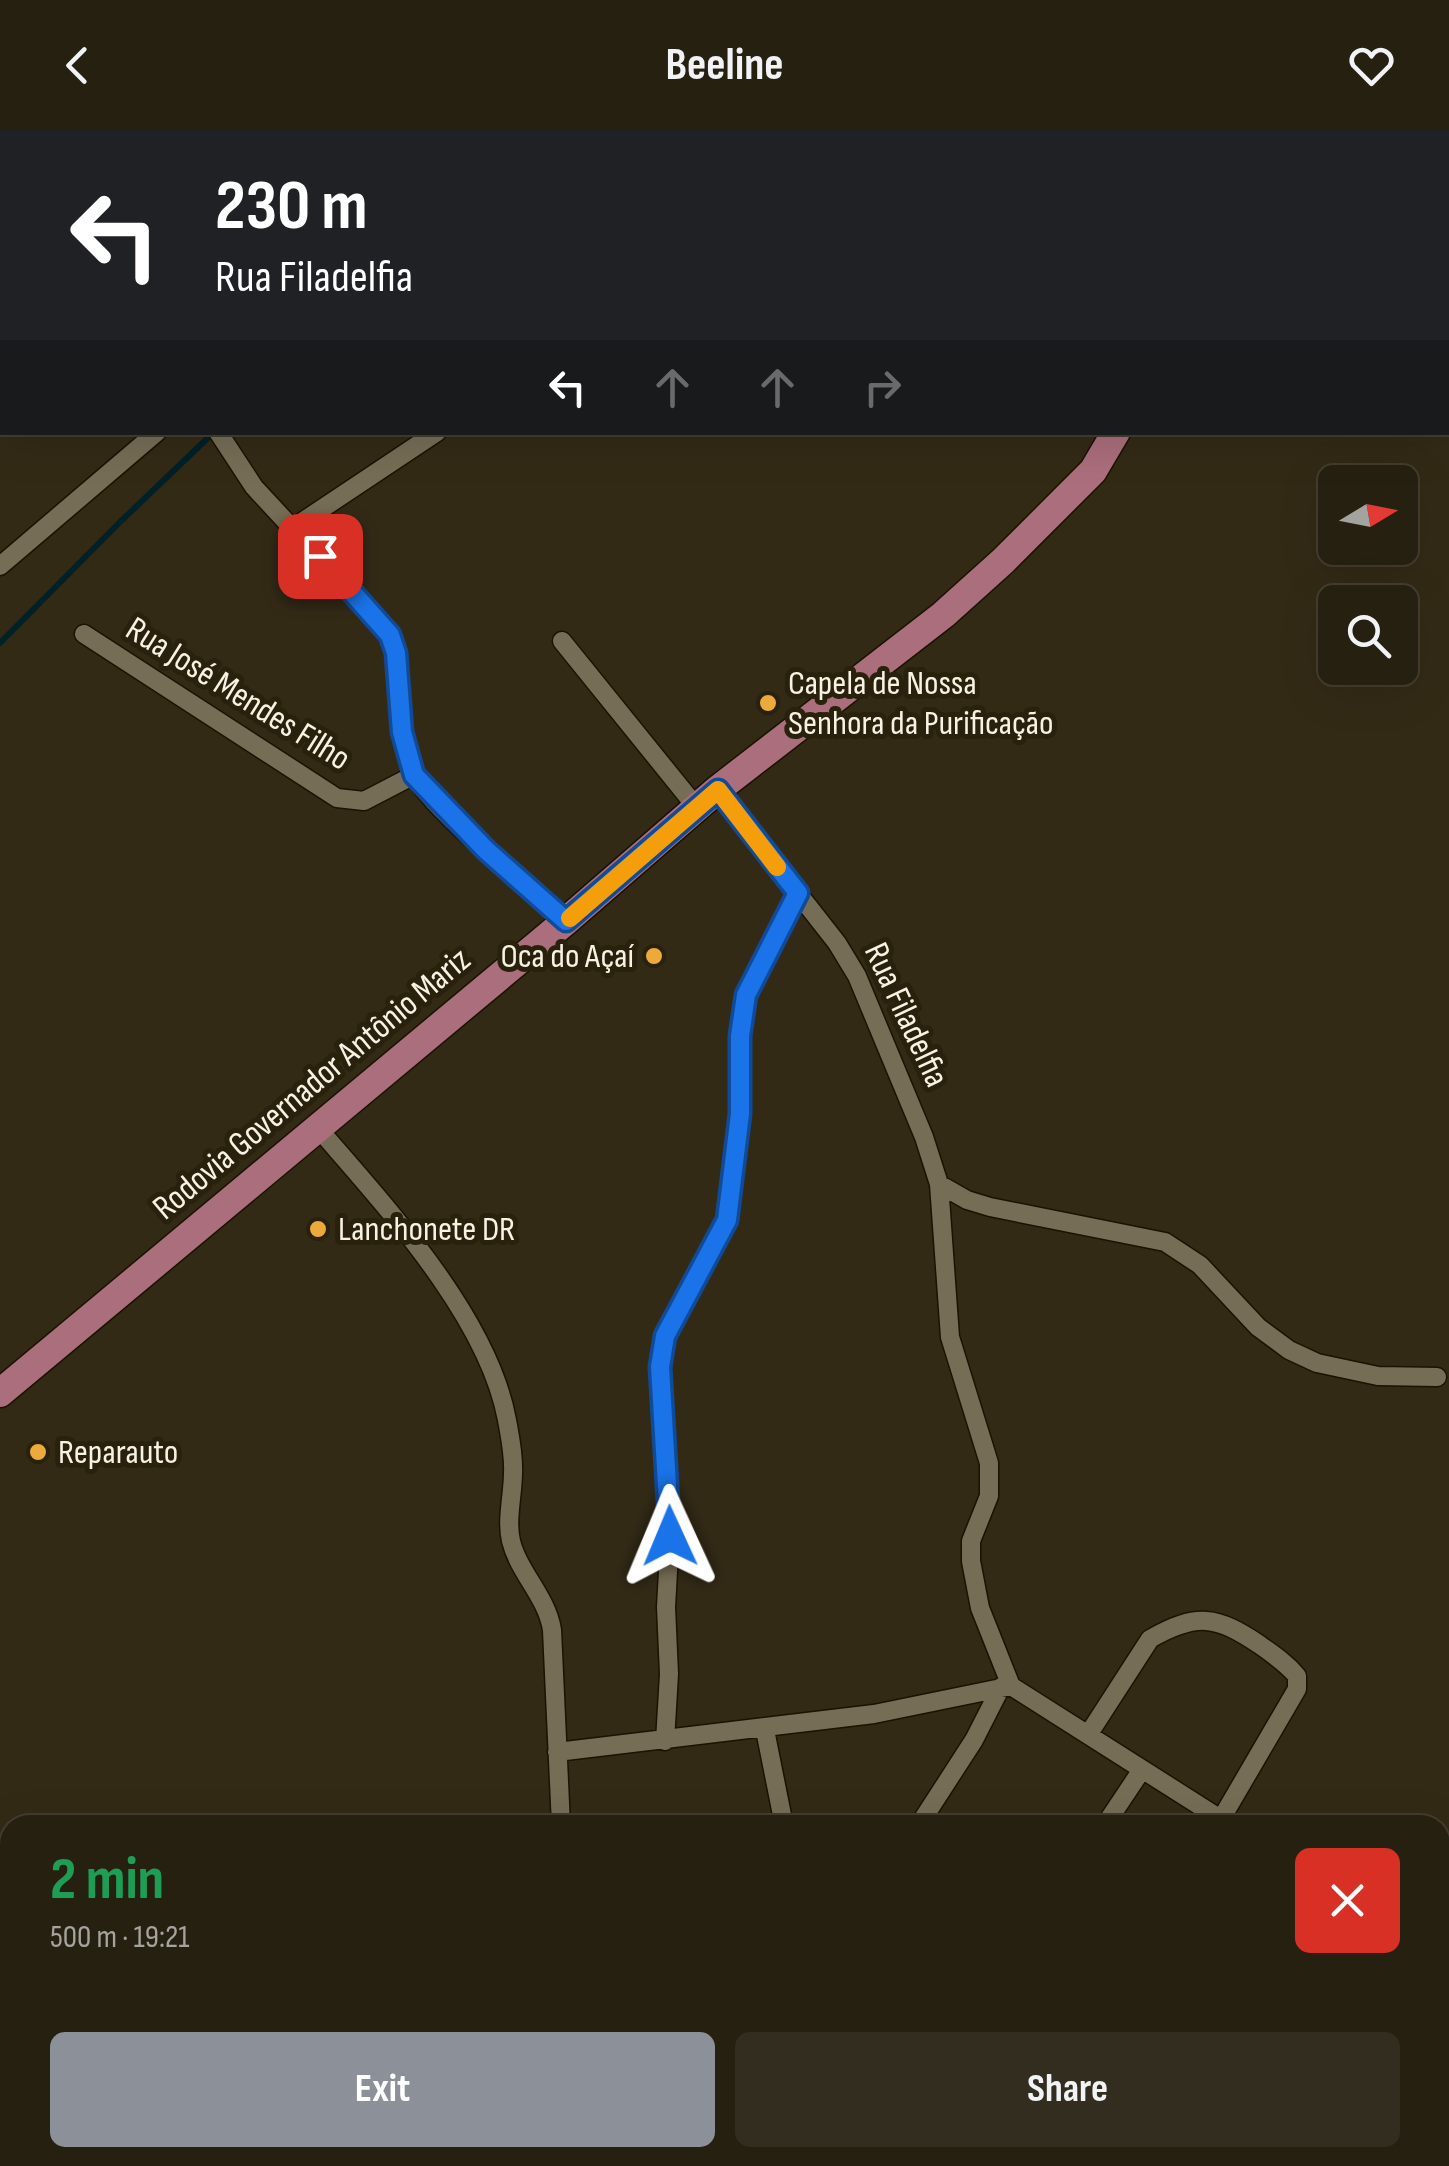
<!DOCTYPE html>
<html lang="en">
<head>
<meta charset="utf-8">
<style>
	:root { --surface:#262010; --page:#322d1e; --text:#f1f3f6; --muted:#a4a39f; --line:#423e30; --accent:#8c9099 }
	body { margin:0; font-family:"Sofia Sans Condensed",sans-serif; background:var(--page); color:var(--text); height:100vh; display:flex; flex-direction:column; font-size:38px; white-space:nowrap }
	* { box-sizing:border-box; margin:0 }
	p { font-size:32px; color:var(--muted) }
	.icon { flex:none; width:55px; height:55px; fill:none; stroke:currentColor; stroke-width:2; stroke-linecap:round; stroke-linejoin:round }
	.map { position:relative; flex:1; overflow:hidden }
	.drawer { position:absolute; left:0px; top:1685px; width:1450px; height:352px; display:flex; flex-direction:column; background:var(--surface); border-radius:30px 30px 0 0; box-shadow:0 10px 40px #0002,0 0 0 2px var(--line) }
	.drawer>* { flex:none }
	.banner { position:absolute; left:0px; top:0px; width:1450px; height:305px; box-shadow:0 10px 40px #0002,0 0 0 2px var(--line); background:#202124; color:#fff; overflow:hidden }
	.needle { width:65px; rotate:80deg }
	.fabs { position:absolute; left:1318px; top:335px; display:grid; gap:20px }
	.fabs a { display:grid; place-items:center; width:100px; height:100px; border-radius:15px; background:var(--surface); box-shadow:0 10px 40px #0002,0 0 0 2px var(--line); font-size:50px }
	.pin { position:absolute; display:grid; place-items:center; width:85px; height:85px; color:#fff; margin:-42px; border-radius:20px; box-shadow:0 5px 15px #0006 }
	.me { position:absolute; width:110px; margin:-55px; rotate:359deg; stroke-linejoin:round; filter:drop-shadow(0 0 8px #0008) }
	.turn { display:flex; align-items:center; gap:35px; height:210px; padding:0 50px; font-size:45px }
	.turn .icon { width:130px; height:130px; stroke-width:2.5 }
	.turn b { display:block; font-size:70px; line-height:85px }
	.lanes { display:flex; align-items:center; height:95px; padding:0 50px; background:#0003; justify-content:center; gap:50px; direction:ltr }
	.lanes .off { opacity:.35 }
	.round { display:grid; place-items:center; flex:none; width:105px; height:105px; border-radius:15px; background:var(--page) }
	.overview { display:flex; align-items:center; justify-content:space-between; height:170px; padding:0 50px }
	h1 { font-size:60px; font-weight:700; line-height:75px; color:#1e9e55 }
	.button { display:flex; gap:20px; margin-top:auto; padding:20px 50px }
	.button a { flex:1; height:115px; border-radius:15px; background:var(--accent); color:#fff; font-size:40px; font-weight:700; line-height:115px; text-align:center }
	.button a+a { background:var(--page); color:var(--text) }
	header { display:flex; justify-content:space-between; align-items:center; height:130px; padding:0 50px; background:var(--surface); font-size:45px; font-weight:700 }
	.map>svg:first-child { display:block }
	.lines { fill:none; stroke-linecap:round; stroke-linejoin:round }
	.stream { stroke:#002127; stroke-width:6 }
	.minor-casing { stroke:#1a1301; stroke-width:21 }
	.trunk-casing { stroke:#1a1301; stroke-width:31 }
	.path { stroke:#716958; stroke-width:4; stroke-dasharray:2.5 8; stroke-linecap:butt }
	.minor { stroke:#766d56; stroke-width:18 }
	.trunk { stroke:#ab6e7c; stroke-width:28 }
	.route-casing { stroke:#114b97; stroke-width:25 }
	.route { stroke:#1a73e8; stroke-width:18 }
	.slow { stroke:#f59e0b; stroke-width:18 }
	.poi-dot { fill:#ebaa39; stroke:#29210c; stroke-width:4 }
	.labels { text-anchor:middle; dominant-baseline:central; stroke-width:10; stroke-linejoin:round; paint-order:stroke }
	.poi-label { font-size:35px; fill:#f8f2e5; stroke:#29210c; text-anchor:start }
	.street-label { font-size:35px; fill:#f8f2e5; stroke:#29210c }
</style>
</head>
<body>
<header><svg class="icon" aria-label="back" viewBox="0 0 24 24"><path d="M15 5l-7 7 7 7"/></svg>Beeline<svg class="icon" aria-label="heart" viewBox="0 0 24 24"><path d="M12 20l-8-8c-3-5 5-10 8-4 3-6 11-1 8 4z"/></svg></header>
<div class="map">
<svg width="1449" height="2036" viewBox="0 0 1449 2036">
	<rect width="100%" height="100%" fill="#332a16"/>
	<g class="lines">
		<path class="stream" d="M688 2 693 0
			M0 513 119 393 213 303"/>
		<g class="minor-casing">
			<path id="minor" d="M31 0 33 2
				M849 0 855 2
				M218 302 254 357 391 505C404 550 395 596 412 641 425 675 534 762 566 791
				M293 398 437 302
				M0 436 157 302
				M84 504 337 668 364 671 414 645
				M562 511 697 678
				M717 660 837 813 857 846 924 1007 939 1054 950 1207 989 1333V1366L971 1411V1431L980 1478 1011 1556 1230 1695
				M318 998C385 1076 488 1186 507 1290 510 1307 514 1325 513 1343 513 1364 506 1390 511 1411 519 1443 547 1467 552 1500L561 1695
				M939 1054 967 1070 990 1077 1165 1112 1200 1135 1258 1197 1289 1220 1317 1233 1378 1246 1437 1247
				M765 1600 784 1695
				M1088 1605 1150 1509C1197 1482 1217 1486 1260 1515 1274 1525 1286 1533 1297 1546V1559L1220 1691
				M665 1611 669 1544 666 1477 670 1406 660 1237 665 1206 727 1091 739 984 742 884 746 865 798 763
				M557 1622 874 1584 1011 1556
				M919 1695 974 1610 1001 1557
				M1105 1695 1141 1641
				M0 1727 10 1730
				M0 1902 10 1905
				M1440 1910 1449 1909
				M462 2028 492 2036
				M647 2028V2036
				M1177 2028 1185 2036"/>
		</g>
		<g class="trunk-casing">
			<path id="trunk" d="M1247 2 1248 0
				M0 1263 566 791 717 660 943 485 1003 431 1093 341 1116 302"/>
		</g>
		<path class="path" d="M1447 1929 1449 1944
			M1286 2028 1287 2036"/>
		<use href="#minor" class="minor"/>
		<use href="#trunk" class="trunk"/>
	</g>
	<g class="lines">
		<g class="route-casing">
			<path id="route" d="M320 426 390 505 396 523 402 602 414 645 486 720 566 791 718 660 798 763 746 865 740 906V984L727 1090 665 1206 660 1237 670 1406"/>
		</g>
		<use href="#route" class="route"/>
		<path class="slow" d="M570 788 718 660 777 737"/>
	</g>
	<g class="poi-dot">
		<circle cx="768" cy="573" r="10"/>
		<circle cx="654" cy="826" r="10"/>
		<circle cx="318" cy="1099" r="10"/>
		<circle cx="38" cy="1322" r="10"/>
	</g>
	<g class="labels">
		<g class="poi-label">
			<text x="788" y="553">Capela de Nossa<tspan x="788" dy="40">Senhora da Purificação</tspan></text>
			<text x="634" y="826" text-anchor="end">Oca do Açaí</text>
			<text x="338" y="1099">Lanchonete DR</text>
			<text x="58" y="1322">Reparauto</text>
		</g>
		<g class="street-label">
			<text transform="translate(238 564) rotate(32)">Rua José Mendes Filho</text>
			<text transform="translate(906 885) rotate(65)">Rua Filadelfia</text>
			<text transform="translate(312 954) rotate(-40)">Rodovia Governador Antônio Mariz</text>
		</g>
	</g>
</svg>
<div class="fabs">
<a><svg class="needle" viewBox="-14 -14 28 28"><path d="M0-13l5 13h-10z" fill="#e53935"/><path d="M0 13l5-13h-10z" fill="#a4a39f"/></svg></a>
<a><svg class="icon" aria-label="search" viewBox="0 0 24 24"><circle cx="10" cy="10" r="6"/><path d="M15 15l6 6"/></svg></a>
</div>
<div class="pin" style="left:320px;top:426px;background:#d93025"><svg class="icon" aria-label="arrive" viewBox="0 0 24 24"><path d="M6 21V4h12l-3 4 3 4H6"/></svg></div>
<svg class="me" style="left:670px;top:1406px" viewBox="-20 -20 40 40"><path d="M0-17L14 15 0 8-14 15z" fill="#1a73e8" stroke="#fff" stroke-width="4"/></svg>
<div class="banner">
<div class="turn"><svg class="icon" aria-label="left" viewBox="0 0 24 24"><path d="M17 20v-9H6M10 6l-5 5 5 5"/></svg><div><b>230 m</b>Rua Filadelfia</div></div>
<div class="lanes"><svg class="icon" aria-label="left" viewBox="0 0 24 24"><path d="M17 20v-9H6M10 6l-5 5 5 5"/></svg><svg class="icon off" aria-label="ahead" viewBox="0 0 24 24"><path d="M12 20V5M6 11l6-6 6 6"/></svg><svg class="icon off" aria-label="ahead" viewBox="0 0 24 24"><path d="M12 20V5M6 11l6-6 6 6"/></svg><svg class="icon off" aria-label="right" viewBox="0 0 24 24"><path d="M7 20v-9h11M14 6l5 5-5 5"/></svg></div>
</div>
<section class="drawer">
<div class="overview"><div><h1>2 min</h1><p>500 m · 19:21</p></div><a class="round" style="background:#d93025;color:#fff"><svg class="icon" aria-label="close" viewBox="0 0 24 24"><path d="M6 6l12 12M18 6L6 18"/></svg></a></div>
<div class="button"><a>Exit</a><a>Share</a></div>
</section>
</div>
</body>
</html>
